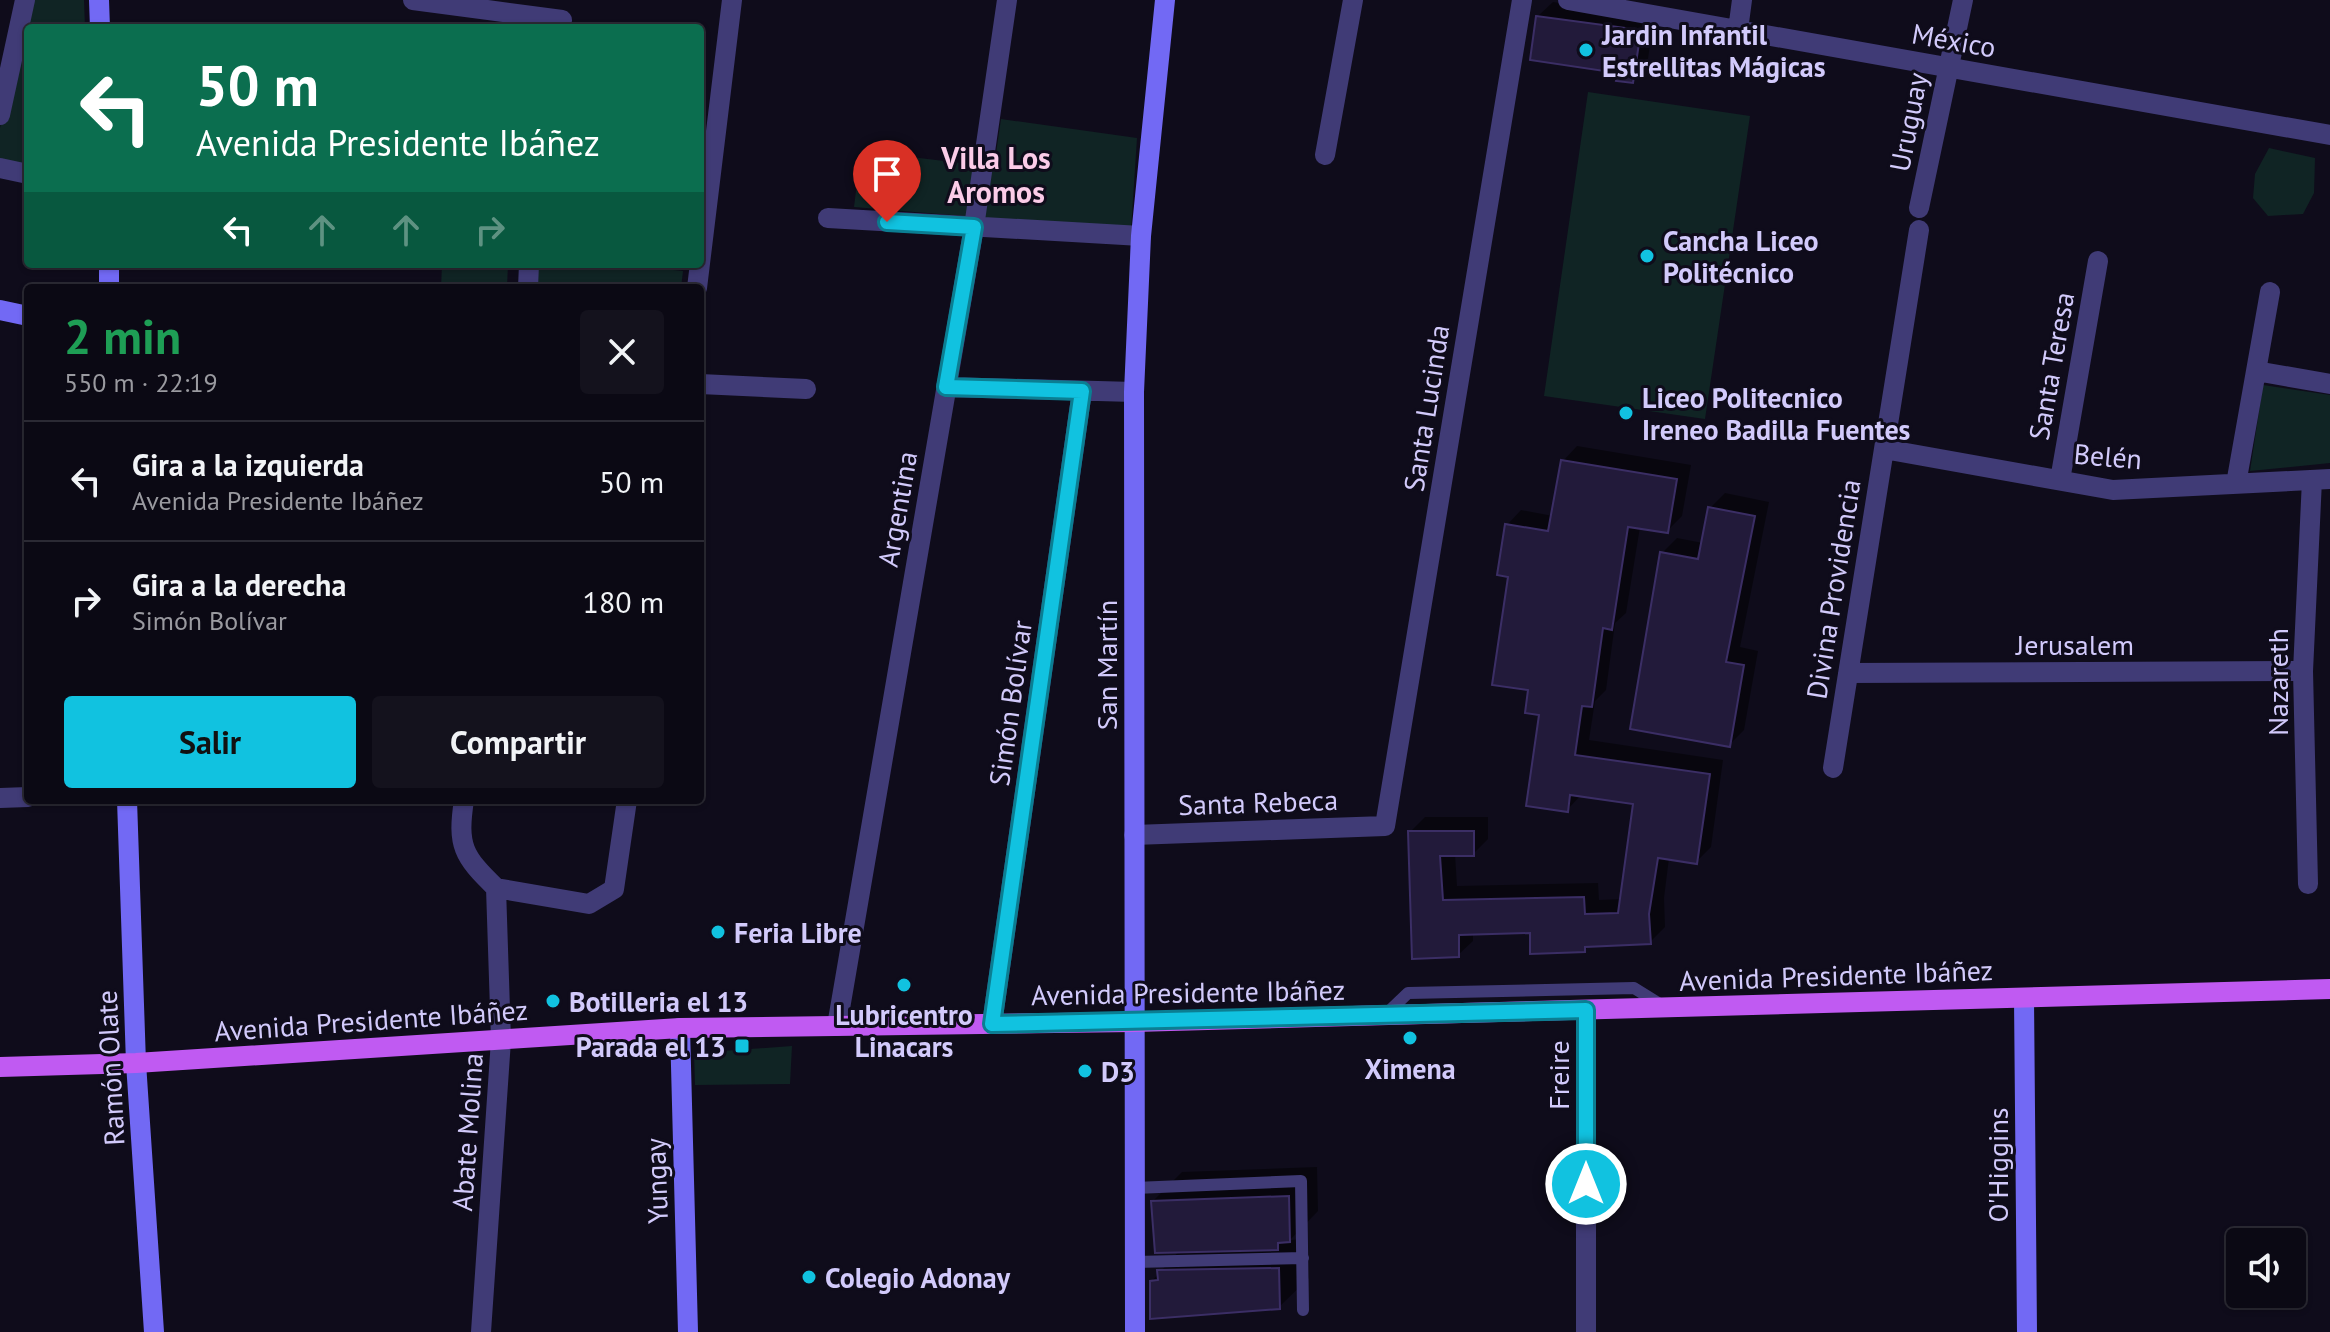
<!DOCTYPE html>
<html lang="es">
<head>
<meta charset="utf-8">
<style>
	:root { --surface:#0b0914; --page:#14121d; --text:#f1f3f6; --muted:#9a9aa0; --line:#2b2a34; --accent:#11c2e0 }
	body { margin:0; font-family:"PT Sans",sans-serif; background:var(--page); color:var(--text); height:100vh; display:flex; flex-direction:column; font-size:30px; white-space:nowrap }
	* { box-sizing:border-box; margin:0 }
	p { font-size:26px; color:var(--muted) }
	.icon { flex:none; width:44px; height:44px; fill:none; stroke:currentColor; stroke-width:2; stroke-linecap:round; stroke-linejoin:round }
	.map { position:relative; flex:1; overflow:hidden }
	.panel { position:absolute; left:24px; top:284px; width:680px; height:520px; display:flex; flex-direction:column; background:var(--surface); border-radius:8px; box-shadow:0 2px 6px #0004,0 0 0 2px var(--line) }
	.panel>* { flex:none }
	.guide { position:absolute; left:24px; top:24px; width:680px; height:244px; border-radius:8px; box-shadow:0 2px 6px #0004,0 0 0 2px var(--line); background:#0b6e4f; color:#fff; overflow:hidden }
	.tools { position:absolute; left:2226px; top:1228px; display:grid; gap:16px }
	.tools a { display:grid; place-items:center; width:80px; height:80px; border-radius:8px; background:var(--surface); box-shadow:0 2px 6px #0004,0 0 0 2px var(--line); font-size:40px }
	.pin { position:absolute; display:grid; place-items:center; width:68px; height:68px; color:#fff; margin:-82px -34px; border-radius:50% 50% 50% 0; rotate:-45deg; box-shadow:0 0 8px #0007 }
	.pin .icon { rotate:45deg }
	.me { position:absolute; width:88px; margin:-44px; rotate:0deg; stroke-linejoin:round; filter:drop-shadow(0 0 6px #0008) }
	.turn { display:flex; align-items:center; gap:28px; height:168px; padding:0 40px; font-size:36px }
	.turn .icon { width:104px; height:104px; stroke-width:2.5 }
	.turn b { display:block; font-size:56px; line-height:68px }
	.lanes { display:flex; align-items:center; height:76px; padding:0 40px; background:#0003; justify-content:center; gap:40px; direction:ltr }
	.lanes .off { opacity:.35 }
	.round { display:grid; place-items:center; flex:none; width:84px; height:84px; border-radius:8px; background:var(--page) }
	.overview { display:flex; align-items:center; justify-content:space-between; height:136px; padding:0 40px }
	h1 { font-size:48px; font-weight:600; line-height:60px; color:#1e9e55 }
	.button { display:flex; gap:16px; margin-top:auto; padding:16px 40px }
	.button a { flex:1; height:92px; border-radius:8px; background:var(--accent); color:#111; font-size:32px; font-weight:600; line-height:92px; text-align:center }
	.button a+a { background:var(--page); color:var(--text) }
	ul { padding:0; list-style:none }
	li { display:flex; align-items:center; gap:24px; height:120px; padding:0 40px; border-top:2px solid var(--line) }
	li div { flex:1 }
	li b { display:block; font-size:30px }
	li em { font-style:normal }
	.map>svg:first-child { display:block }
	.green { fill:#102424 }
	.shadow { fill:#0007 }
	.building { fill:#221a3a; stroke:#3b2e65; stroke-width:2 }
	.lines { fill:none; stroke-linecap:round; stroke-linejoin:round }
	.lane { stroke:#403b76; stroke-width:12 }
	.street { stroke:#403b76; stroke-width:20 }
	.secondary { stroke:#7269f4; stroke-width:20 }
	.primary { stroke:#c05af2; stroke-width:20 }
	.route-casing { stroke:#0b7e92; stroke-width:20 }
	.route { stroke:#11c2e0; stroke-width:14 }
	.poi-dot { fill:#11c2e0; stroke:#0f0c1b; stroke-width:3 }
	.labels { text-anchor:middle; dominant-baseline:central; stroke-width:6; stroke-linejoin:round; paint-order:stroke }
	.poi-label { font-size:28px; font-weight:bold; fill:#d2cafb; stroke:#0f0c1b; text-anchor:start }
	.street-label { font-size:28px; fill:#d2cafb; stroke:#0f0c1b }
	.neighbourhood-label { font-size:30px; font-weight:bold; fill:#fbcce8; stroke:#0f0c1b }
</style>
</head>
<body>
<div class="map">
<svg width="2330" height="1332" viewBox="0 0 2330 1332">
	<rect width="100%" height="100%" fill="#0f0c1b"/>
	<path class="green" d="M28 0H84L85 28H28V166L0 161V128Z
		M1588 92 1750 116 1705 419 1544 396Z
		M1001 119 1137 138 1131 230 854 207 861 151 994 167Z
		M2269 148 2315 158 2314 193 2303 214 2268 216 2253 198 2255 174Z
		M442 264H508L507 288H441Z
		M537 265 673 270 683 271 681 288H534Z
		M2263 385 2330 395V463L2250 471Z
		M792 1046 790 1084 695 1085 694 1053Z"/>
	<path class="shadow" d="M1553 2 1654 16 1647 66 1632 81 1538 16Z
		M1577 446 1691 465 1682 516 1667 531 1640 527 1626 613 1615 623 1606 690 1595 701 1589 740 1723 760 1711 847 1696 862 1669 858 1664 898 1665 927 1650 942 1590 945 1585 950 1532 931 1473 932V941L1458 955 1410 832 1425 817H1488V839L1473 854H1455L1457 886 1598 883 1599 900 1622 899 1636 802 1582 794 1567 810 1541 713 1531 688 1510 575 1507 525 1521 510 1553 516 1563 461Z
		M1725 493 1769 502 1740 647 1758 651 1744 730 1730 744 1662 553 1677 538 1703 543 1710 508Z
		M1317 1167 1318 1211 1290 1240 1307 1239 1309 1278 1279 1307 1152 1281 1180 1250 1153 1201 1182 1172Z"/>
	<path class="building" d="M1536 16 1641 30 1633 83 1616 81 1618 73 1530 60Z
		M1561 460 1677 479 1668 533 1628 527 1612 630 1603 628 1592 707 1582 706 1575 755 1710 774 1697 864 1658 858 1649 914 1651 944 1585 947V952L1530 954V933L1459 935V957L1412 959 1408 831H1474V856H1440L1443 900 1584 897 1585 914 1618 913 1633 804 1570 795 1568 812 1526 806 1539 715 1525 713 1528 690 1492 685 1508 577 1497 575 1505 524 1548 531Z
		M1708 507 1755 516 1726 662 1744 665 1730 747 1630 729 1660 552 1698 559Z
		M1289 1196 1290 1242 1278 1243V1250L1155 1253 1151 1201Z
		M1279 1268 1280 1309 1150 1319V1281L1158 1280 1157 1270Z"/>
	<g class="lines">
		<path class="lane" d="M1385 1015 1408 993 1634 988 1663 1006
			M1135 1188 1301 1181 1303 1310
			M1135 1262 1303 1258"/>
		<path class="street" d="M413 0 562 20
			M1568 0 2330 135
			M1738 30 1742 0
			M0 115 25 0
			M1325 155 1353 0
			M0 168 28 174
			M1919 208 1963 0
			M828 218 1141 236
			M528 288 529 264
			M697 288 732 0
			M2256 371 2330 384
			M700 384 806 389
			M946 387 1134 392
			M1884 449 2113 490 2330 479
			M2060 480 2098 261
			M2236 484 2270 292
			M1848 673 2303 671
			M1833 768 1919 230
			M0 798 28 797
			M464 800C457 846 463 856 496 888
			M1134 835 1385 826 1522 0
			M2308 884 2303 671 2312 480
			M496 888 589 904 614 889 627 800
			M1586 1010V1332
			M992 1024 1082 391
			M837 1026 974 227 1007 0
			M481 1332 501 1040 496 888"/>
		<path class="secondary" d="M99 0 100 28
			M109 264V288
			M0 310 28 316
			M127 800 136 1063 154 1332
			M2024 998 2027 1332
			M680 1028 688 1332
			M1135 1332 1134 392 1141 236 1165 0"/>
		<path class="primary" d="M0 1067 136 1063 680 1028 1134 1022 2330 989"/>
	</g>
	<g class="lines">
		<g class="route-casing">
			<path id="route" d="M887 222 974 227 946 387 1082 391 992 1024 1586 1010V1184"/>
		</g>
		<use href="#route" class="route"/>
	</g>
	<g class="poi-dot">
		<circle cx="1586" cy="50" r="8"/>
		<circle cx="1647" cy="256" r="8"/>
		<circle cx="1626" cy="413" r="8"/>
		<circle cx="718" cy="932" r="8"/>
		<circle cx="904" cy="985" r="8"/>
		<circle cx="553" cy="1001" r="8"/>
		<circle cx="1410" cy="1038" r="8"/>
		<rect x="734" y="1038" width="16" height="16" rx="4"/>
		<circle cx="1085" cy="1071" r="8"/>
		<circle cx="809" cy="1277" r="8"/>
	</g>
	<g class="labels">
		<g class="poi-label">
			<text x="1602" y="34">Jardin Infantil<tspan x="1602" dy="32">Estrellitas Mágicas</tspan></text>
			<text x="1663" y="240">Cancha Liceo<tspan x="1663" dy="32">Politécnico</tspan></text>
			<text x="1642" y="397">Liceo Politecnico<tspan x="1642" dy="32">Ireneo Badilla Fuentes</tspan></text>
			<text x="734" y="932">Feria Libre</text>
			<text x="569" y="1001">Botilleria el 13</text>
			<text x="904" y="1014" text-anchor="middle">Lubricentro<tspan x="904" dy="32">Linacars</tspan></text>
			<text x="726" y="1046" text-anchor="end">Parada el 13</text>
			<text x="1410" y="1068" text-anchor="middle">Ximena</text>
			<text x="1101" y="1071">D3</text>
			<text x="825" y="1277">Colegio Adonay</text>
		</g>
		<g class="street-label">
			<text transform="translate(1954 40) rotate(10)">México</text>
			<text transform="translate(1908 122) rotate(-79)">Uruguay</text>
			<text transform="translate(2051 366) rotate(-80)">Santa Teresa</text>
			<text transform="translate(1426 408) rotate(-81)">Santa Lucinda</text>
			<text transform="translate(2108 456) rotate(5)">Belén</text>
			<text transform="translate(897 509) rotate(-80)">Argentina</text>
			<text transform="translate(1833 589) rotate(-81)">Divina Providencia</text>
			<text x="2075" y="644">Jerusalem</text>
			<text transform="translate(1106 665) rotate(-90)">San Martín</text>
			<text transform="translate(2277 682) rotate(-90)">Nazareth</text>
			<text transform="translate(1010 703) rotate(-82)">Simón Bolívar</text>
			<text transform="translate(1258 802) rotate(-2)">Santa Rebeca</text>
			<text transform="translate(1836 975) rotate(-2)">Avenida Presidente Ibáñez</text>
			<text transform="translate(1188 992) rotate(-1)">Avenida Presidente Ibáñez</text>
			<text transform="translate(371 1020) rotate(-4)">Avenida Presidente Ibáñez</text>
			<text transform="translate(110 1068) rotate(-93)">Ramón Olate</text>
			<text transform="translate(1558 1075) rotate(-90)">Freire</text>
			<text transform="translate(467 1132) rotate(-86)">Abate Molina</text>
			<text transform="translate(1997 1165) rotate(-90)">O'Higgins</text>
			<text transform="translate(656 1181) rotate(-92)">Yungay</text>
		</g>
		<g class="neighbourhood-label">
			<text x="996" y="157">Villa Los<tspan x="996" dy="34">Aromos</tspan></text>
		</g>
	</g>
</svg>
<div class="tools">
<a><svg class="icon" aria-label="sound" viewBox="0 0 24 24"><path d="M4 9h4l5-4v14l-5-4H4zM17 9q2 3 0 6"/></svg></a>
</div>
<div class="pin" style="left:887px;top:222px;background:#d93025"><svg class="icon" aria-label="arrive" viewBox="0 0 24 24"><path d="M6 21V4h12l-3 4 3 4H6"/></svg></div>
<svg class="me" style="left:1586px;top:1184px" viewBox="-20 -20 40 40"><circle r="17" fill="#11c2e0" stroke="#fff" stroke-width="3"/><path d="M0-11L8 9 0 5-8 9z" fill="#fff"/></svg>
<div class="guide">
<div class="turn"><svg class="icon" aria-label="left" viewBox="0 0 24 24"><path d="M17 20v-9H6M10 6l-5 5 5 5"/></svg><div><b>50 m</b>Avenida Presidente Ibáñez</div></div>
<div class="lanes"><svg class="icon" aria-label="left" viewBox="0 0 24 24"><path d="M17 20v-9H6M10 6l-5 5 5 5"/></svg><svg class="icon off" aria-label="ahead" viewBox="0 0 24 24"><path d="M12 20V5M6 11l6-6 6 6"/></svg><svg class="icon off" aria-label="ahead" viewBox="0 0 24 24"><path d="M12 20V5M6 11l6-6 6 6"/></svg><svg class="icon off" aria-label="right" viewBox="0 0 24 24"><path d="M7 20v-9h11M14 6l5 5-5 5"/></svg></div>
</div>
<section class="panel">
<div class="overview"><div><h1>2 min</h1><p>550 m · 22:19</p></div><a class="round"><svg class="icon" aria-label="close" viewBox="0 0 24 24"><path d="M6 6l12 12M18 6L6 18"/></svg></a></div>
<ul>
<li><svg class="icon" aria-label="left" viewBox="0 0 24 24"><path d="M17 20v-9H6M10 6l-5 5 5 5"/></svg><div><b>Gira a la izquierda</b><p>Avenida Presidente Ibáñez</p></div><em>50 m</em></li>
<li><svg class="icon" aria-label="right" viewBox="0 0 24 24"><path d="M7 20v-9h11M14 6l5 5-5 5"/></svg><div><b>Gira a la derecha</b><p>Simón Bolívar</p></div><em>180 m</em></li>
</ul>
<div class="button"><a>Salir</a><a>Compartir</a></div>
</section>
</div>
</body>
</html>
